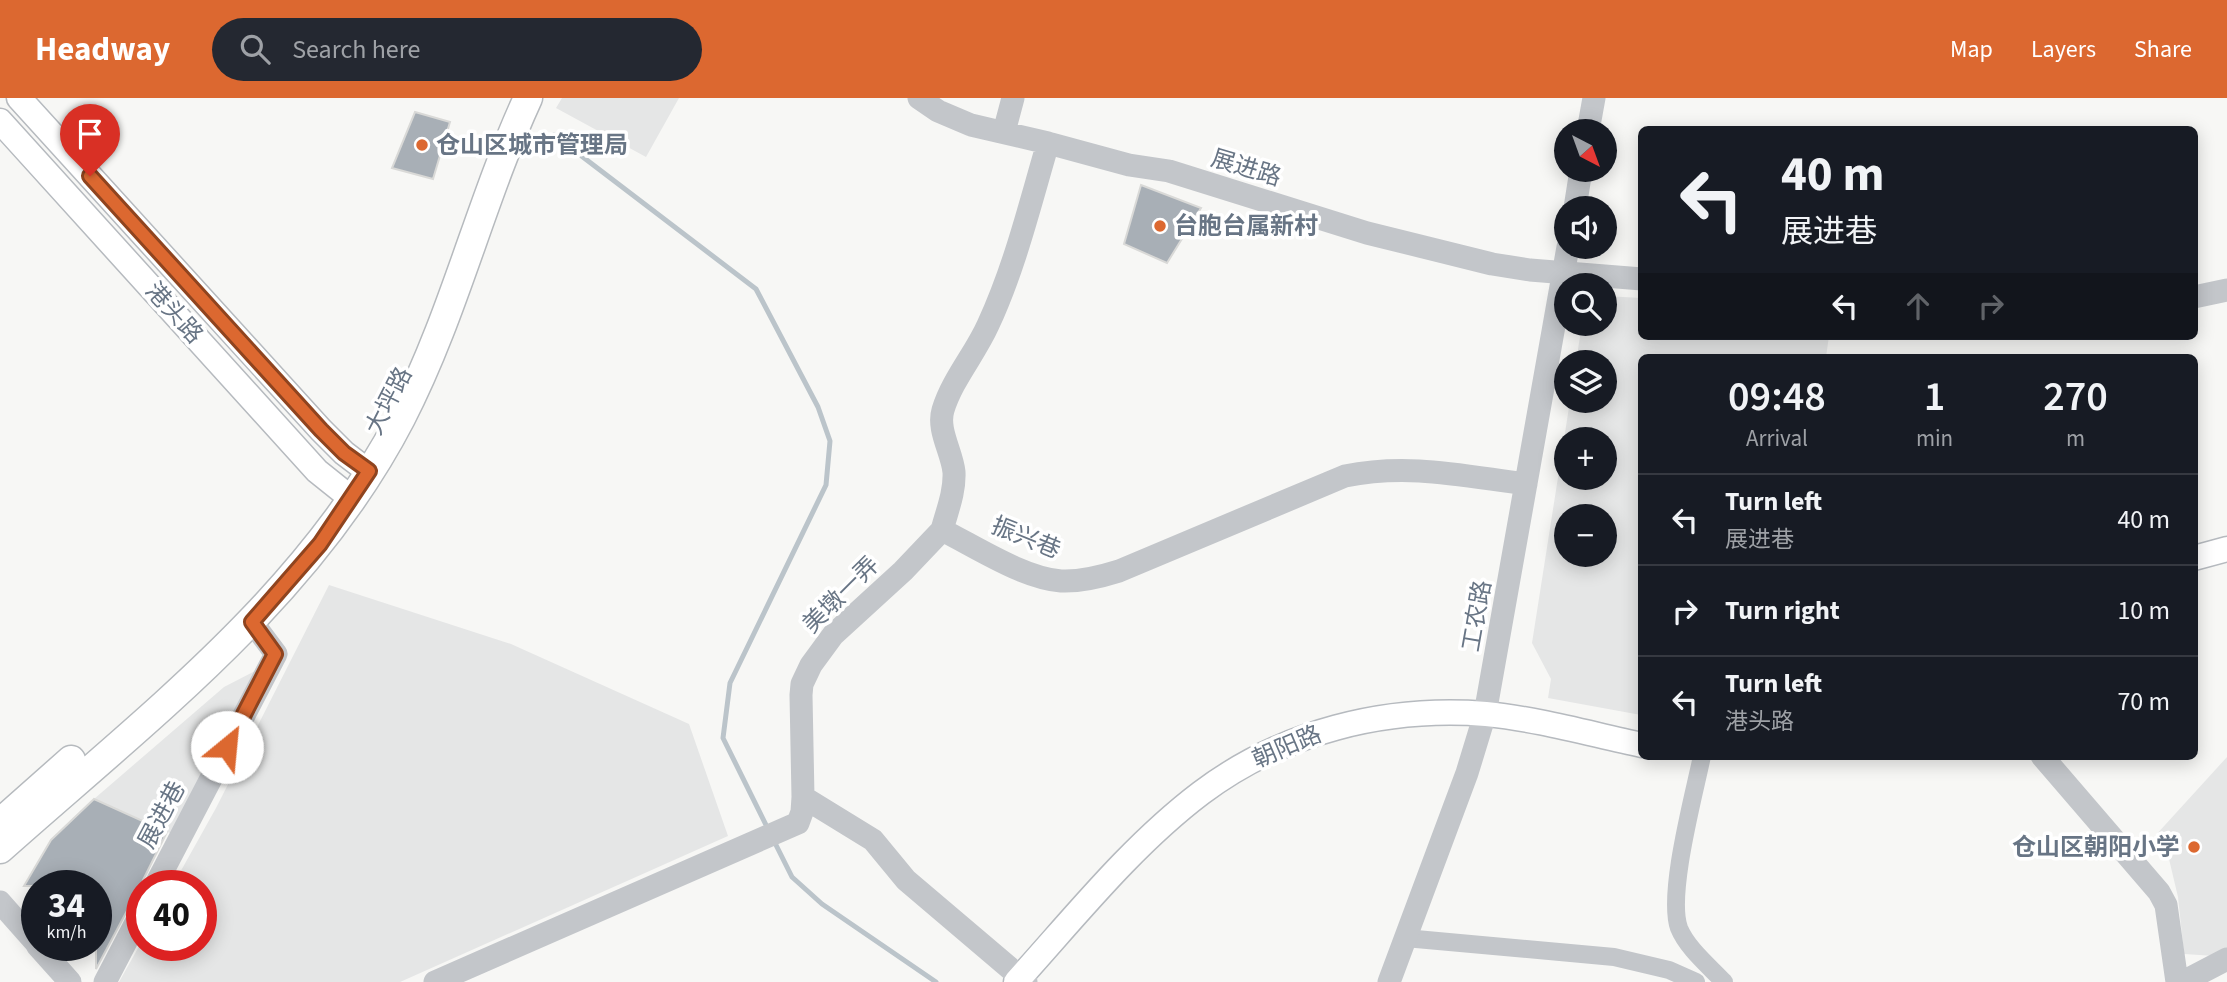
<!DOCTYPE html>
<html lang="en">
<head>
<meta charset="utf-8">
<style>
	:root { --surface:#171b24; --page:#242831; --text:#f1f3f6; --muted:#9ea1a6; --line:#363941; --accent:#dc6830 }
	body { margin:0; font-family:"Source Sans 3","Noto Sans SC",sans-serif; background:var(--page); color:var(--text); height:100vh; display:flex; flex-direction:column; font-size:26px; white-space:nowrap }
	* { box-sizing:border-box; margin:0 }
	p { font-size:23px; color:var(--muted) }
	.icon { flex:none; width:38px; height:38px; fill:none; stroke:currentColor; stroke-width:2; stroke-linecap:round; stroke-linejoin:round }
	.map { position:relative; flex:1; overflow:hidden }
	.side { position:absolute; left:1638px; top:256px; width:560px; height:406px; display:flex; flex-direction:column; background:var(--surface); border-radius:10px; box-shadow:0 4px 18px #0003 }
	.side>* { flex:none }
	.hud { position:absolute; left:1638px; top:28px; width:560px; height:214px; border-radius:10px; box-shadow:0 4px 18px #0003; background:#171b24; color:var(--text); overflow:hidden }
	.needle { width:46px; rotate:139deg }
	.controls { position:absolute; left:1554px; top:21px; display:grid; gap:14px }
	.controls a { display:grid; place-items:center; width:63px; height:63px; border-radius:50%; background:var(--surface); box-shadow:0 4px 18px #0003; font-size:35px }
	.speed { position:absolute; left:21px; top:772px; display:flex; gap:14px; font-size:35px; font-weight:700; text-align:center }
	.speed>* { display:grid; place-content:center; width:91px; height:91px; border-radius:50%; background:var(--surface); box-shadow:0 4px 18px #0003; line-height:1 }
	.speed small { font-size:18px; font-weight:400 }
	.speed .limit { border:10px solid #d22; background:#fff; color:#111 }
	.pin { position:absolute; display:grid; place-items:center; width:60px; height:60px; color:#fff; margin:-72px -30px; border-radius:50% 50% 50% 0; rotate:-45deg; box-shadow:0 0 7px #0007 }
	.pin .icon { rotate:45deg }
	.me { position:absolute; width:77px; margin:-38px; rotate:28deg; stroke-linejoin:round; filter:drop-shadow(0 0 5px #0008) }
	.turn { display:flex; align-items:center; gap:24px; height:147px; padding:0 28px; font-size:32px }
	.turn .icon { width:91px; height:91px; stroke-width:2.5 }
	.turn b { display:block; font-size:49px; line-height:60px }
	.lanes { display:flex; align-items:center; height:66px; padding:0 28px; background:#0003; justify-content:center; gap:35px; direction:ltr }
	.lanes .off { opacity:.35 }
	.eta { display:flex; justify-content:space-evenly; align-items:center; height:119px; text-align:center }
	.eta b { font-size:42px; font-weight:600; line-height:49px }
	ul { padding:0; list-style:none }
	li { display:flex; align-items:center; gap:21px; height:91px; padding:0 28px; border-top:2px solid var(--line) }
	li div { flex:1 }
	li b { display:block; font-size:26px }
	li em { font-style:normal }
	header { display:flex; align-items:center; gap:42px; box-sizing:border-box; height:98px; padding:0 35px; background:var(--accent); color:#fff }
	header strong { font-size:33px }
	nav { display:flex; gap:38px; margin-inline-start:auto; font-size:24px }
	.search { width:490px; height:63px; background:var(--page); display:flex; align-items:center; gap:18px; box-sizing:border-box; padding:0 24px; border-radius:38px; color:var(--muted); font-size:26px }
	.map>svg:first-child { display:block }
	.built { fill:#e5e6e6; fill-rule:evenodd }
	.lines { fill:none; stroke-linecap:round; stroke-linejoin:round }
	.stream { stroke:#bbc4ca; stroke-width:5 }
	.building { fill:#a8afb6; stroke:#d9d9d7; stroke-width:2 }
	.secondary-casing { stroke:#b6babf; stroke-width:27 }
	.primary-casing { stroke:#b6babe; stroke-width:31 }
	.minor { stroke:#c3c6ca; stroke-width:18 }
	.tertiary { stroke:#c3c6ca; stroke-width:23 }
	.secondary { stroke:#fff; stroke-width:24 }
	.primary { stroke:#fff; stroke-width:28 }
	.route-casing { stroke:#8f441f; stroke-width:18 }
	.route { stroke:#dc6830; stroke-width:12 }
	.poi-dot { fill:#dc6830; stroke:#fff; stroke-width:2.5 }
	.labels { text-anchor:middle; dominant-baseline:central; stroke-width:7; stroke-linejoin:round; paint-order:stroke }
	.poi-label { font-size:24px; font-weight:bold; fill:#687585; stroke:#fff; text-anchor:start }
	.street-label { font-size:24px; fill:#687585; stroke:#fff }
</style>
</head>
<body>
<header>
<strong>Headway</strong>
<div class="search"><svg class="icon" aria-label="search" viewBox="0 0 24 24"><circle cx="10" cy="10" r="6"/><path d="M15 15l6 6"/></svg>Search here</div>
<nav><a>Map</a><a>Layers</a><a>Share</a></nav>
</header>
<div class="map">
<svg width="2227" height="884" viewBox="0 0 2227 884">
	<rect width="100%" height="100%" fill="#f7f7f5"/>
	<path class="built" d="M562 0H679L646 59 556 10Z
		M1605 198 1641 200 1642 238H1829L1826 259H1642L1641 617 1548 600 1551 581 1532 545 1570 303H1605V264H1576L1582 226H1605ZM1605 341V380H1566V341ZM1566 418H1605V457H1566Z
		M329 487 511 546 689 626 728 738 400 884H119L142 843V847H201V788L173 787 216 710Z
		M255 573 172 736 94 701 224 589Z
		M2227 659V851L2215 858 2184 856 2178 799 2169 761 2155 738Z"/>
	<g class="lines">
		<path class="stream" d="M554 37 756 191 818 309 830 343 826 387 730 585 723 640 769 733
			M773 741 792 779 822 806 936 884"/>
	</g>
	<path class="building" d="M415 14 450 24 433 81 392 70Z
		M1141 87 1201 110 1167 165 1124 146Z
		M94 701 167 734 143 782 142 791 137 800 130 807 96 871V788H24L51 742Z"/>
	<g class="lines">
		<g class="secondary-casing">
			<path id="secondary" d="M19 0 321 332 344 355 369 374
				M0 23 317 373 352 401
				M2194 460 2227 451
				M1016 884C1074 820 1131 748 1201 695 1282 634 1385 608 1486 616 1538 621 1590 636 1642 647"/>
		</g>
		<g class="primary-casing">
			<path id="primary" d="M0 725 71 662
				M0 751C147 620 309 498 401 320 454 217 480 104 528 0"/>
		</g>
		<path class="minor" d="M1702 658C1694 697 1667 796 1679 830 1687 850 1709 868 1724 884
			M1405 840 1614 859 1669 872 1696 884"/>
		<path class="tertiary" d="M919 0 938 13 971 27 1048 45 1129 67 1169 73 1367 135 1492 166 1530 172 1642 181
			M1588 33 1594 0
			M1004 34 1013 0
			M1048 45C1030 106 1015 169 988 227 975 256 952 282 943 312 937 332 952 354 954 374 955 394 947 413 942 432 976 449 1023 480 1061 483 1081 484 1100 479 1119 473L1345 378C1409 365 1463 378 1526 386
			M1575 110 1581 72
			M2194 199 2227 192
			M2042 658 2159 794 2166 807 2177 884
			M803 699 873 742 906 782 1026 884
			M155 788 276 556 252 524
			M0 804 37 846
			M37 847 70 884
			M105 884 142 813
			M435 884 798 725 802 714 803 699 801 597 802 586 811 567 833 537 903 473 942 432
			M1389 884 1467 675 1485 616 1568 149
			M2183 884 2227 861"/>
		<use href="#secondary" class="secondary"/>
		<use href="#primary" class="primary"/>
	</g>
	<g class="lines">
		<g class="route-casing">
			<path id="route" d="M90 78 321 332 344 355 369 373 320 446 252 524 275 556 227 649"/>
		</g>
		<use href="#route" class="route"/>
	</g>
	<g class="poi-dot">
		<circle cx="422" cy="47" r="7"/>
		<circle cx="1160" cy="128" r="7"/>
		<circle cx="2194" cy="749" r="7"/>
	</g>
	<g class="labels">
		<g class="poi-label">
			<text x="436" y="47">仓山区城市管理局</text>
			<text x="1174" y="128">台胞台属新村</text>
			<text x="2180" y="749" text-anchor="end">仓山区朝阳小学</text>
		</g>
		<g class="street-label">
			<text transform="translate(1246 70) rotate(17)">展进路</text>
			<text transform="translate(174 215) rotate(48)">港头路</text>
			<text transform="translate(389 303) rotate(-63)">大坪路</text>
			<text transform="translate(1026 440) rotate(22)">振兴巷</text>
			<text transform="translate(841 497) rotate(-45)">美墩一弄</text>
			<text transform="translate(1477 518) rotate(-80)">工农路</text>
			<text transform="translate(1287 649) rotate(-23)">朝阳路</text>
			<text transform="translate(162 717) rotate(-62)">展进巷</text>
		</g>
	</g>
</svg>
<div class="controls">
<a><svg class="needle" viewBox="-14 -14 28 28"><path d="M0-13l5 13h-10z" fill="#e53935"/><path d="M0 13l5-13h-10z" fill="#9ea1a6"/></svg></a>
<a><svg class="icon" aria-label="sound" viewBox="0 0 24 24"><path d="M4 9h4l5-4v14l-5-4H4zM17 9q2 3 0 6"/></svg></a>
<a><svg class="icon" aria-label="search" viewBox="0 0 24 24"><circle cx="10" cy="10" r="6"/><path d="M15 15l6 6"/></svg></a>
<a><svg class="icon" aria-label="layers" viewBox="0 0 24 24"><path d="M12 4l9 5-9 5-9-5zM3 14l9 5 9-5"/></svg></a>
<a>+</a>
<a>−</a>
</div>
<div class="speed"><div>34<small>km/h</small></div><div class="limit">40</div></div>
<div class="pin" style="left:90px;top:78px;background:#d93025"><svg class="icon" aria-label="arrive" viewBox="0 0 24 24"><path d="M6 21V4h12l-3 4 3 4H6"/></svg></div>
<svg class="me" style="left:227px;top:649px" viewBox="-20 -20 40 40"><circle r="19" fill="#fff"/><path d="M0-13L10 11 0 6-10 11z" fill="#dc6830"/></svg>
<div class="hud">
<div class="turn"><svg class="icon" aria-label="left" viewBox="0 0 24 24"><path d="M17 20v-9H6M10 6l-5 5 5 5"/></svg><div><b>40 m</b>展进巷</div></div>
<div class="lanes"><svg class="icon" aria-label="left" viewBox="0 0 24 24"><path d="M17 20v-9H6M10 6l-5 5 5 5"/></svg><svg class="icon off" aria-label="ahead" viewBox="0 0 24 24"><path d="M12 20V5M6 11l6-6 6 6"/></svg><svg class="icon off" aria-label="right" viewBox="0 0 24 24"><path d="M7 20v-9h11M14 6l5 5-5 5"/></svg></div>
</div>
<section class="side">
<div class="eta">
<div><b>09:48</b><p>Arrival</p></div>
<div><b>1</b><p>min</p></div>
<div><b>270</b><p>m</p></div>
</div>
<ul>
<li><svg class="icon" aria-label="left" viewBox="0 0 24 24"><path d="M17 20v-9H6M10 6l-5 5 5 5"/></svg><div><b>Turn left</b><p>展进巷</p></div><em>40 m</em></li>
<li><svg class="icon" aria-label="right" viewBox="0 0 24 24"><path d="M7 20v-9h11M14 6l5 5-5 5"/></svg><div><b>Turn right</b></div><em>10 m</em></li>
<li><svg class="icon" aria-label="left" viewBox="0 0 24 24"><path d="M17 20v-9H6M10 6l-5 5 5 5"/></svg><div><b>Turn left</b><p>港头路</p></div><em>70 m</em></li>
</ul>
</section>
</div>
</body>
</html>
